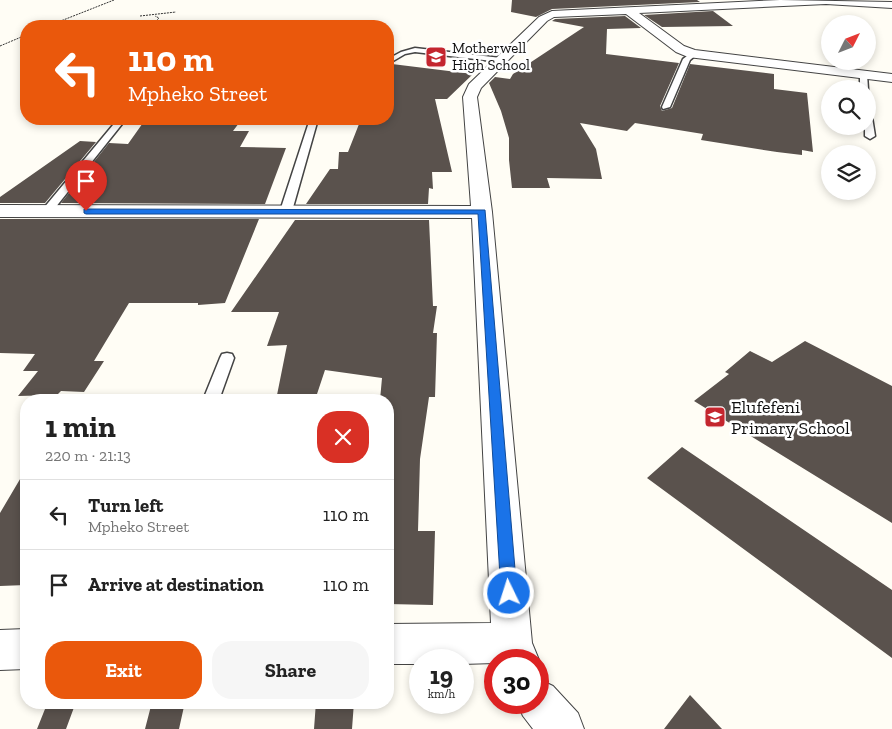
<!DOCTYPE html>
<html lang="en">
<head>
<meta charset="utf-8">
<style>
	:root { --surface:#fff; --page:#f6f6f6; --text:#222; --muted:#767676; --line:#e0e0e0; --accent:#ea580c }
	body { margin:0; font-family:"Zilla Slab",serif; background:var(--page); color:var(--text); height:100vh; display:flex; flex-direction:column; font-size:19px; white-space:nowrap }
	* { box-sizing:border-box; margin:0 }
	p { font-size:16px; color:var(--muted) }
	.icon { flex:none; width:28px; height:28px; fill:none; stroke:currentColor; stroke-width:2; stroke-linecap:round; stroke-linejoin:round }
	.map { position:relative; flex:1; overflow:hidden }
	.details { position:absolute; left:20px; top:394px; width:374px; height:315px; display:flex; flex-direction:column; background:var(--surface); border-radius:20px; box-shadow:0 2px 8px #0003 }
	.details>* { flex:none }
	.banner { position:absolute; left:20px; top:20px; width:374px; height:105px; border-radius:20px; box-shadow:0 2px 8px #0003; background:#ea580c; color:#fff; overflow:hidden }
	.needle { width:32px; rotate:48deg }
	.tools { position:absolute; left:821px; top:15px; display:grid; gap:10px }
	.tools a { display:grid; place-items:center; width:55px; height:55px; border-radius:50%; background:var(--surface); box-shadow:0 2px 8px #0003; font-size:25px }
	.speed { position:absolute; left:409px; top:649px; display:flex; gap:10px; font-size:25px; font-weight:700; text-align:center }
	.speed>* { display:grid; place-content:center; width:65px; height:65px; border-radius:50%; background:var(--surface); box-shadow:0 2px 8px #0003; line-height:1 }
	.speed small { font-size:12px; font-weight:400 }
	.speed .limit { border:8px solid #d22; background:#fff; color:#111 }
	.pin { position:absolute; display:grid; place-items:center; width:42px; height:42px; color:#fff; margin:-51px -21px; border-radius:50% 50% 50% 0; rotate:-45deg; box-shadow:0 0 5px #0007 }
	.pin .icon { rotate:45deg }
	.me { position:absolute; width:55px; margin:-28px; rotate:356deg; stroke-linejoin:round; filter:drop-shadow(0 0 4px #0008) }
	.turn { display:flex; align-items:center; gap:18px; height:105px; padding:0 25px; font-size:22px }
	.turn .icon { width:65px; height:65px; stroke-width:2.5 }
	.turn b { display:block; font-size:35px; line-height:42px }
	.round { display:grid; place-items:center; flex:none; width:52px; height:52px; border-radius:20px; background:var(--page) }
	.head { display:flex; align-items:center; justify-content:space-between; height:85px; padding:0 25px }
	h1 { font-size:30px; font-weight:700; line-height:38px }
	.action { display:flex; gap:10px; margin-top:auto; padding:10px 25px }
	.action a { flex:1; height:58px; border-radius:20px; background:var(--accent); color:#fff; font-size:20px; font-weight:700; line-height:58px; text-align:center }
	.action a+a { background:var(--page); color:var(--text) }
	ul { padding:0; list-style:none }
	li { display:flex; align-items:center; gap:15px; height:70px; padding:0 25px; border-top:1px solid var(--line) }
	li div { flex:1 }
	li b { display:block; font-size:19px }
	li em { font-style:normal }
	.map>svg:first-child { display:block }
	.building { fill:#5a524d }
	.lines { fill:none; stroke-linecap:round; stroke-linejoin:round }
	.lane-casing { stroke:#444; stroke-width:3 }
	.street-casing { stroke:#444; stroke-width:2 }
	.path { stroke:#333; stroke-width:1; stroke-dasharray:2 1; stroke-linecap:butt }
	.lane { fill:#fff; fill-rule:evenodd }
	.street { fill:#fff; fill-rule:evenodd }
	.route { fill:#1a73e8; stroke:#114b97 }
	.labels { text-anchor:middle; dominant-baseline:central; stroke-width:5; stroke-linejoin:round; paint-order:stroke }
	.far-poi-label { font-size:15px; fill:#111; stroke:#fff; text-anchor:start }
	.poi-label { font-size:18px; fill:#111; stroke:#fff; text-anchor:start }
</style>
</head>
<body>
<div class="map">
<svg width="892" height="729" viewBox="0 0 892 729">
	<rect width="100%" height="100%" fill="#fffdf5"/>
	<path class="building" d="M512 0H697L700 2 552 9 536 17 511 12Z
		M713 11 733 26 662 27 644 15Z
		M625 16 641 28 607 29 606 54 679 63 660 106 662 111 672 108 690 64 774 74V89L807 93 813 152 802 150V155L777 152 701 140 703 134 635 123 627 131 580 123 596 149 602 179 547 178 550 188H512L509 160V138L501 111 489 83 495 77 510 79 513 74 584 27 552 21 555 19Z
		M392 64 473 74 447 99H435L452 172H432L433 189 429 188 428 204H306L330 169H338L339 152H348L361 119H388V66Z
		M151 119H242L233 131H249L240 147 286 148 265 204 61 203 109 143 128 144 145 120Z
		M80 141 96 142 45 203H0V197Z
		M0 219H259L225 303 198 305V303H129L94 361H104L84 392 61 391 57 395 18 396 38 371H23L35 354 0 353Z
		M295 220H429L433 306H437L433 333H437L435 397H429L420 459 418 531H435L433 605 388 604V400H380L382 378 325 370 315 400H276L287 345 267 346 279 312H231Z
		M805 341 892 386V523L694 401 729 374 725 372 750 351 772 362Z
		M682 447 892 590V658L647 478Z
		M26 469V585L0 586V513Z
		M690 695 722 729H664Z
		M76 702 66 729H37L47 704Z
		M152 702H185L179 729H145Z
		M316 702H354L352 729H314Z"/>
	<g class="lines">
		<g class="lane-casing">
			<path id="lane" d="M415 48 501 58 505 60 501 62 415 52 405 54 388 64V59L401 52Z
				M691 53 697 54 690 60 670 107 663 109 662 107 683 59Z
				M860 72 867 74 868 89V90L860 89Z
				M868 114 872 117 875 136 870 139 865 136V126H868Z
				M118 119H126L51 213H43L41 211 43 209Z
				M310 119H318L292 211 290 213H282L280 211Z
				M227 353 232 354 234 358 219 400H203L220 358 222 354Z"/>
		</g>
		<g class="street-casing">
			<path id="street" d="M780 0 892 2V8L826 4 639 13 684 46 695 50 892 74V82L688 57 676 52 626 14 554 17 547 21 481 88 477 97 492 212 532 643 539 660 538 663V660H495V663L462 664V660H420V664H388V624L491 623 472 218 0 217V205L471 206 463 97 469 84 539 17 552 11Z
				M26 629V669L0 670V630Z
				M538 679 553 686 578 713 584 729H533L523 716 517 702H538Z"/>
		</g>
		<path class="path" d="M140 16 176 12
			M48 26 114 0
			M151 26 159 18 155 16
			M0 46 26 35"/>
		<use href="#lane" class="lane"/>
		<use href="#street" class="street"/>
	</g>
	<path class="route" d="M84 209 485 210 517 593 514 598 509 600 503 598 501 593 478 214H86L84 213Z"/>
	<defs>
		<g id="school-square" transform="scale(1.125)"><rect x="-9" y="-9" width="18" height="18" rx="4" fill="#c4262e" stroke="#fff"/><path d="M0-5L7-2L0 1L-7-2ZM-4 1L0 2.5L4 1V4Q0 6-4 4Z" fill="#fff"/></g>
	</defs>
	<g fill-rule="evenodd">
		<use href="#school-square" x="436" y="57"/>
		<use href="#school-square" x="715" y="417"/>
	</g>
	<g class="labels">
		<g class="far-poi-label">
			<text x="452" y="48">Motherwell<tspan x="452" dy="17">High School</tspan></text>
		</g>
		<g class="poi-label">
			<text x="731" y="407">Elufefeni<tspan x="731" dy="21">Primary School</tspan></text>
		</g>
	</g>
</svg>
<div class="tools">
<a><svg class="needle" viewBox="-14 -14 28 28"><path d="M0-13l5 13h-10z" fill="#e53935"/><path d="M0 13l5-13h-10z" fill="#767676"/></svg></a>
<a><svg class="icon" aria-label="search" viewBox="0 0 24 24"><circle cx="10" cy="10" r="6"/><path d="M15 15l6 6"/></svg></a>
<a><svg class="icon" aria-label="layers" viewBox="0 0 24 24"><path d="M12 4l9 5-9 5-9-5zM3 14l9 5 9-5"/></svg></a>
</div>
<div class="speed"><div>19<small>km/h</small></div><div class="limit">30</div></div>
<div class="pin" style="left:86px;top:211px;background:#d93025"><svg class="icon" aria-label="arrive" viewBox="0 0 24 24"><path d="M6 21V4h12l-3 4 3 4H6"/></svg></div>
<svg class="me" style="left:509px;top:593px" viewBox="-20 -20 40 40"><circle r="17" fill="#1a73e8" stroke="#fff" stroke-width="3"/><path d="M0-11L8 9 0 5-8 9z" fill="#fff"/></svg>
<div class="banner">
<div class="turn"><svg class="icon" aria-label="left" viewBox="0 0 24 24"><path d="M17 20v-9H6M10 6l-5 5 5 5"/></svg><div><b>110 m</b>Mpheko Street</div></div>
</div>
<section class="details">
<div class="head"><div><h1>1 min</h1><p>220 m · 21:13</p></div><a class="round" style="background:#d93025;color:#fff"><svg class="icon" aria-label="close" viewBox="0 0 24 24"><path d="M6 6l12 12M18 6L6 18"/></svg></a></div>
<ul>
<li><svg class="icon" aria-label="left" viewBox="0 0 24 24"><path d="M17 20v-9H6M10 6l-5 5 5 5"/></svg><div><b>Turn left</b><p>Mpheko Street</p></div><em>110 m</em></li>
<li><svg class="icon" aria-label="arrive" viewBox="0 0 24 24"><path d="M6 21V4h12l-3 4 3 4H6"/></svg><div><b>Arrive at destination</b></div><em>110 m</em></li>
</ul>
<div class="action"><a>Exit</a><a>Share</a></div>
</section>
</div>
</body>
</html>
